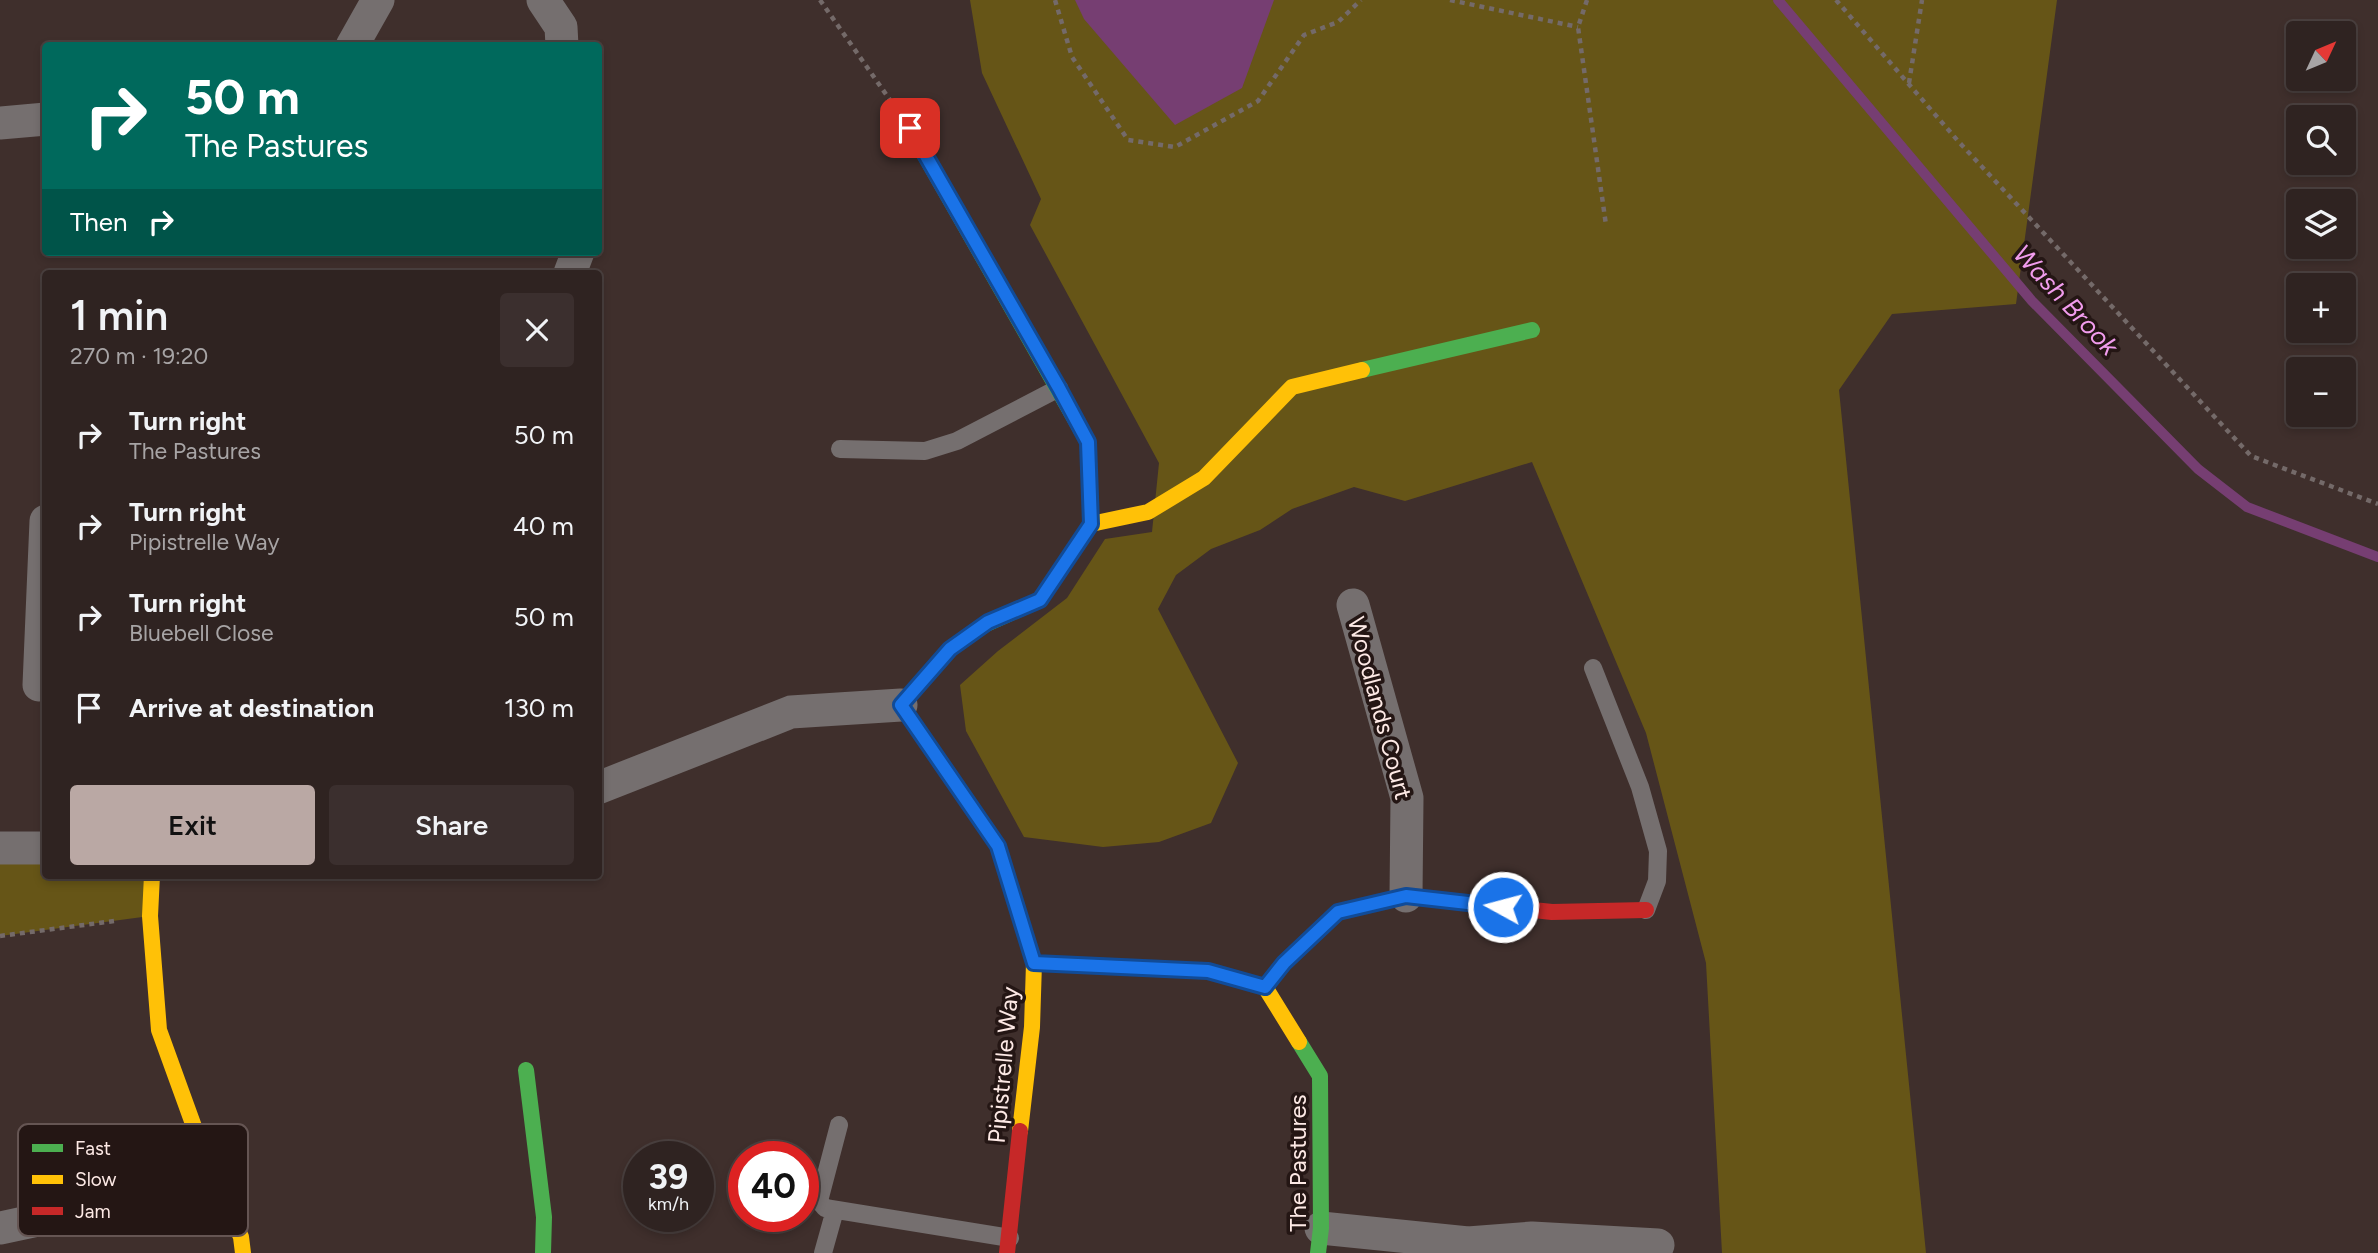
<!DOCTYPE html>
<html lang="en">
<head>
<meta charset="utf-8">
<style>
	:root { --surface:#2f2321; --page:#3b2f2e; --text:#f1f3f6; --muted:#a7a4a5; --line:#4a403f; --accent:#baa8a4 }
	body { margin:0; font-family:Figtree,sans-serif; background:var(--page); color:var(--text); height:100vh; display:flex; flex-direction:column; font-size:26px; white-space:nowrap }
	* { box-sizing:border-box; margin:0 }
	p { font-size:23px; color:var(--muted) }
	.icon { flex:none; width:38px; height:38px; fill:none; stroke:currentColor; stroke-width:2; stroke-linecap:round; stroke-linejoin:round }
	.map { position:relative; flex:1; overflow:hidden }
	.drawer { position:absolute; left:42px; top:270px; width:560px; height:609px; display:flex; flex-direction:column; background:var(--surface); border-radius:7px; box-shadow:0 4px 10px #0003,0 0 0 2px var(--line) }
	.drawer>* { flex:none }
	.top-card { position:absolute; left:42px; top:42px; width:560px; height:214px; border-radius:7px; box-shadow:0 4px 10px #0003,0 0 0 2px var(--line); background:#00695c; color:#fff; overflow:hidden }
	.needle { width:46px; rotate:46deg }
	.buttons { position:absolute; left:2286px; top:21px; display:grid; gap:14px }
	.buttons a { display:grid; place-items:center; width:70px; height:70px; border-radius:7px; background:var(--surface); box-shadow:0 4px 10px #0003,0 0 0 2px var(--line); font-size:35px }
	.speed { position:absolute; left:623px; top:1141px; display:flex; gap:14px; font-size:35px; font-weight:700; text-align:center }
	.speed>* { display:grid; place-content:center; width:91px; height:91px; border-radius:50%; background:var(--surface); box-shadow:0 4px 10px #0003,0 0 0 2px var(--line); line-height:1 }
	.speed small { font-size:18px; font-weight:400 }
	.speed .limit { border:10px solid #d22; background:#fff; color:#111 }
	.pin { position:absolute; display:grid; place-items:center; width:60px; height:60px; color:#fff; margin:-30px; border-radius:14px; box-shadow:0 4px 10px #0006 }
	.me { position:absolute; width:77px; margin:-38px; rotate:277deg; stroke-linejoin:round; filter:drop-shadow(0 0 5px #0008) }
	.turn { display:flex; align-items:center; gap:24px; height:147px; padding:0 28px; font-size:32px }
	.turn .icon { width:91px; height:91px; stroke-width:2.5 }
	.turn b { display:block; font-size:49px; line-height:60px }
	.then { display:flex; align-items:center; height:66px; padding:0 28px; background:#0003; gap:14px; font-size:26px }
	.round { display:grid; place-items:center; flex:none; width:74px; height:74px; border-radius:7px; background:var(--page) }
	.head { display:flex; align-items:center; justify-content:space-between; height:119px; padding:0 28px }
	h1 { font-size:42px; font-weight:600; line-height:52px }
	.button { display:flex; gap:14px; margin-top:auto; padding:14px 28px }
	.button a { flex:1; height:80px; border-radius:7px; background:var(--accent); color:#111; font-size:28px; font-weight:600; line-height:80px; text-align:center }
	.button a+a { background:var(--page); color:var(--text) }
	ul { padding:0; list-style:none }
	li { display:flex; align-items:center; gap:21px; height:91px; padding:0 28px }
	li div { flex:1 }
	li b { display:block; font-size:26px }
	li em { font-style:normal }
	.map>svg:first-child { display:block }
	.green { fill:#665517 }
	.water { fill:#763e72 }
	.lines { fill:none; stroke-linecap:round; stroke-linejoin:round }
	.stream { stroke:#763e72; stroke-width:10 }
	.path { stroke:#746a69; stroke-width:4.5; stroke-dasharray:5 5; stroke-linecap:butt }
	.lane { stroke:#756f6f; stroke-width:18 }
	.street { stroke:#756f6f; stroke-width:33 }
	.fast { stroke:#4caf50; stroke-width:16 }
	.slow { stroke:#ffc107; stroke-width:16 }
	.jam { stroke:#c62828; stroke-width:16 }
	.route-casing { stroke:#114b97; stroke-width:18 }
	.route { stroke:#1a73e8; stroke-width:12 }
	.labels { text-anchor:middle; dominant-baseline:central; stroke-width:7; stroke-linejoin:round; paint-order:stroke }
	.street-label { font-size:24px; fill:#fde9e5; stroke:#241614 }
	.water-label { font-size:26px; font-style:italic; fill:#f19ced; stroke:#241614 }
	.key { fill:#241614; stroke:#655553; stroke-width:2 }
	.key-label { font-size:19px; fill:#fde9e5 }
</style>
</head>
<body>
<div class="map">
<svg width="2378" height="1253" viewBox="0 0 2378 1253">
	<rect width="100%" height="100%" fill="#3f2f2c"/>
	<path class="green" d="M970 0H2057L2016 304 1892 314 1839 390 1926 1253H1722L1706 963 1646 733 1532 462 1405 501 1354 487 1292 509 1260 530 1211 549 1176 575 1158 609 1238 763 1211 823 1159 842 1103 847 1024 837 966 731 960 685 998 651 1067 598 1105 539 1152 532 1159 463 1030 225 1041 199 982 73Z
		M0 848H45L46 875H152L150 916 0 936Z"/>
	<path class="water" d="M1075 0H1274L1242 88 1175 125 1084 19Z"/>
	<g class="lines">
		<path class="stream" d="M1778 0 2032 301 2198 469 2247 507 2378 557"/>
		<path class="path" d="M820 0 890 100
			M1055 0 1072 57 1128 140 1175 147 1258 101 1304 35 1338 22 1361 0
			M1450 0 1578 27
			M1587 0 1578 27 1606 225
			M1836 0 1958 141 2251 456 2378 504
			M1909 83 1922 0
			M0 936 114 921"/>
		<path class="lane" d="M840 449 925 451 957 441 1059 388
			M1593 668 1640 787 1658 851 1657 881 1646 910
			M839 1125 819 1201 825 1208 1010 1238
			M823 1253 835 1210"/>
		<path class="street" d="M543 0 561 27 562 46
			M352 46 378 0
			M0 123 46 119
			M570 273 578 252
			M1353 605 1407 798 1406 896
			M39 685 46 521
			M598 788 791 712 901 705
			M0 848H46
			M0 1228 98 1207 205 1157
			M1321 1228 1468 1243 1532 1238 1658 1245"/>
		<path class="fast" d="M910 129 1088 442 1091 524 1040 600 984 625
			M1362 370 1532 330
			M1299 1042 1320 1076 1321 1228 1318 1253
			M526 1070 544 1217 543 1253"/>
		<path class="slow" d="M1091 524 1148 512 1204 478 1292 387 1362 370
			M984 625 950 649 901 705 998 846 1034 963 1032 1027 1020 1131
			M152 875 150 916 159 1030 205 1157 241 1237 243 1253
			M1034 963 1208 971 1265 987 1299 1042"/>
		<path class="jam" d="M1265 987 1284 963 1338 912 1406 896 1552 912 1646 910
			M1007 1253 1020 1131"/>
	</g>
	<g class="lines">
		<g class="route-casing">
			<path id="route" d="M910 128 1059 388 1088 442 1091 524 1040 600 988 622 950 649 901 705 998 846 1034 963 1208 971 1265 987 1284 963 1338 912 1406 896 1503 907"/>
		</g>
		<use href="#route" class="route"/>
	</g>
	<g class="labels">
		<g class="street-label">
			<text transform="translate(1380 708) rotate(75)">Woodlands Court</text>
			<text transform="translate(1003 1065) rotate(-85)">Pipistrelle Way</text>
			<text transform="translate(1297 1163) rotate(-90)">The Pastures</text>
		</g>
		<g class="water-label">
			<text transform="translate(2066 300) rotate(47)">Wash Brook</text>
		</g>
	</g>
	<rect x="18" y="1124" width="230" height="112" rx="10" class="key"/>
	<rect x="32" y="1144" width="31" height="8" fill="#4caf50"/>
	<rect x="32" y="1175" width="31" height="9" fill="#ffc107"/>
	<rect x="32" y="1207" width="31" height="8" fill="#c62828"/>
	<g class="key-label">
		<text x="75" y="1155">Fast</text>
		<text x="75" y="1186">Slow</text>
		<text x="75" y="1218">Jam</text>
	</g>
</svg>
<div class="buttons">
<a><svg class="needle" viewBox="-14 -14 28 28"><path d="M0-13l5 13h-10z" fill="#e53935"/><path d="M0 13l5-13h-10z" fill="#a7a4a5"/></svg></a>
<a><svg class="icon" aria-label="search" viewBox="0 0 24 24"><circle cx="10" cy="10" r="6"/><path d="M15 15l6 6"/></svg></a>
<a><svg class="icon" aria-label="layers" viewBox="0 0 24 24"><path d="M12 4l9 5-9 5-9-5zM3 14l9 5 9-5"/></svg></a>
<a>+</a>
<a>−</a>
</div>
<div class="speed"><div>39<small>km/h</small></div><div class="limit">40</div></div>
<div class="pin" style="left:910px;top:128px;background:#d93025"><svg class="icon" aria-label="arrive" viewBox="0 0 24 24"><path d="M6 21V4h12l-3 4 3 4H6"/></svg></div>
<svg class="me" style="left:1503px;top:907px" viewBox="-20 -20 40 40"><circle r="17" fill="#1a73e8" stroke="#fff" stroke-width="3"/><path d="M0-11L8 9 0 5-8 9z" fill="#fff"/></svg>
<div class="top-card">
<div class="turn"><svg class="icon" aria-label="right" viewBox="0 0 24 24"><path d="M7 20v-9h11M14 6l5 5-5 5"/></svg><div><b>50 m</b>The Pastures</div></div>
<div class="then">Then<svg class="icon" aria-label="right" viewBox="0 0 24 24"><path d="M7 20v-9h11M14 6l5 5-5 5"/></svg></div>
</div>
<section class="drawer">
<div class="head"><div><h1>1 min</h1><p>270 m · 19:20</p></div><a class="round"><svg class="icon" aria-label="close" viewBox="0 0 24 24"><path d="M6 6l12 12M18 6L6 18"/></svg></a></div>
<ul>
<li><svg class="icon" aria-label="right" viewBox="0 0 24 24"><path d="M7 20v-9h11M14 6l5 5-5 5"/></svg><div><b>Turn right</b><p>The Pastures</p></div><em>50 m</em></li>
<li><svg class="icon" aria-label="right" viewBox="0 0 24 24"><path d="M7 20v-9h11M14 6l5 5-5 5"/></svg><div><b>Turn right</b><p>Pipistrelle Way</p></div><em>40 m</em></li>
<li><svg class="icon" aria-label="right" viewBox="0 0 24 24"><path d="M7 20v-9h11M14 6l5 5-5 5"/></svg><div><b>Turn right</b><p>Bluebell Close</p></div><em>50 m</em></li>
<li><svg class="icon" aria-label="arrive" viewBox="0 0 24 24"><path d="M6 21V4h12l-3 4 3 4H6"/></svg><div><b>Arrive at destination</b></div><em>130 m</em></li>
</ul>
<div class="button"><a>Exit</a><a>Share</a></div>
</section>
</div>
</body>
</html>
